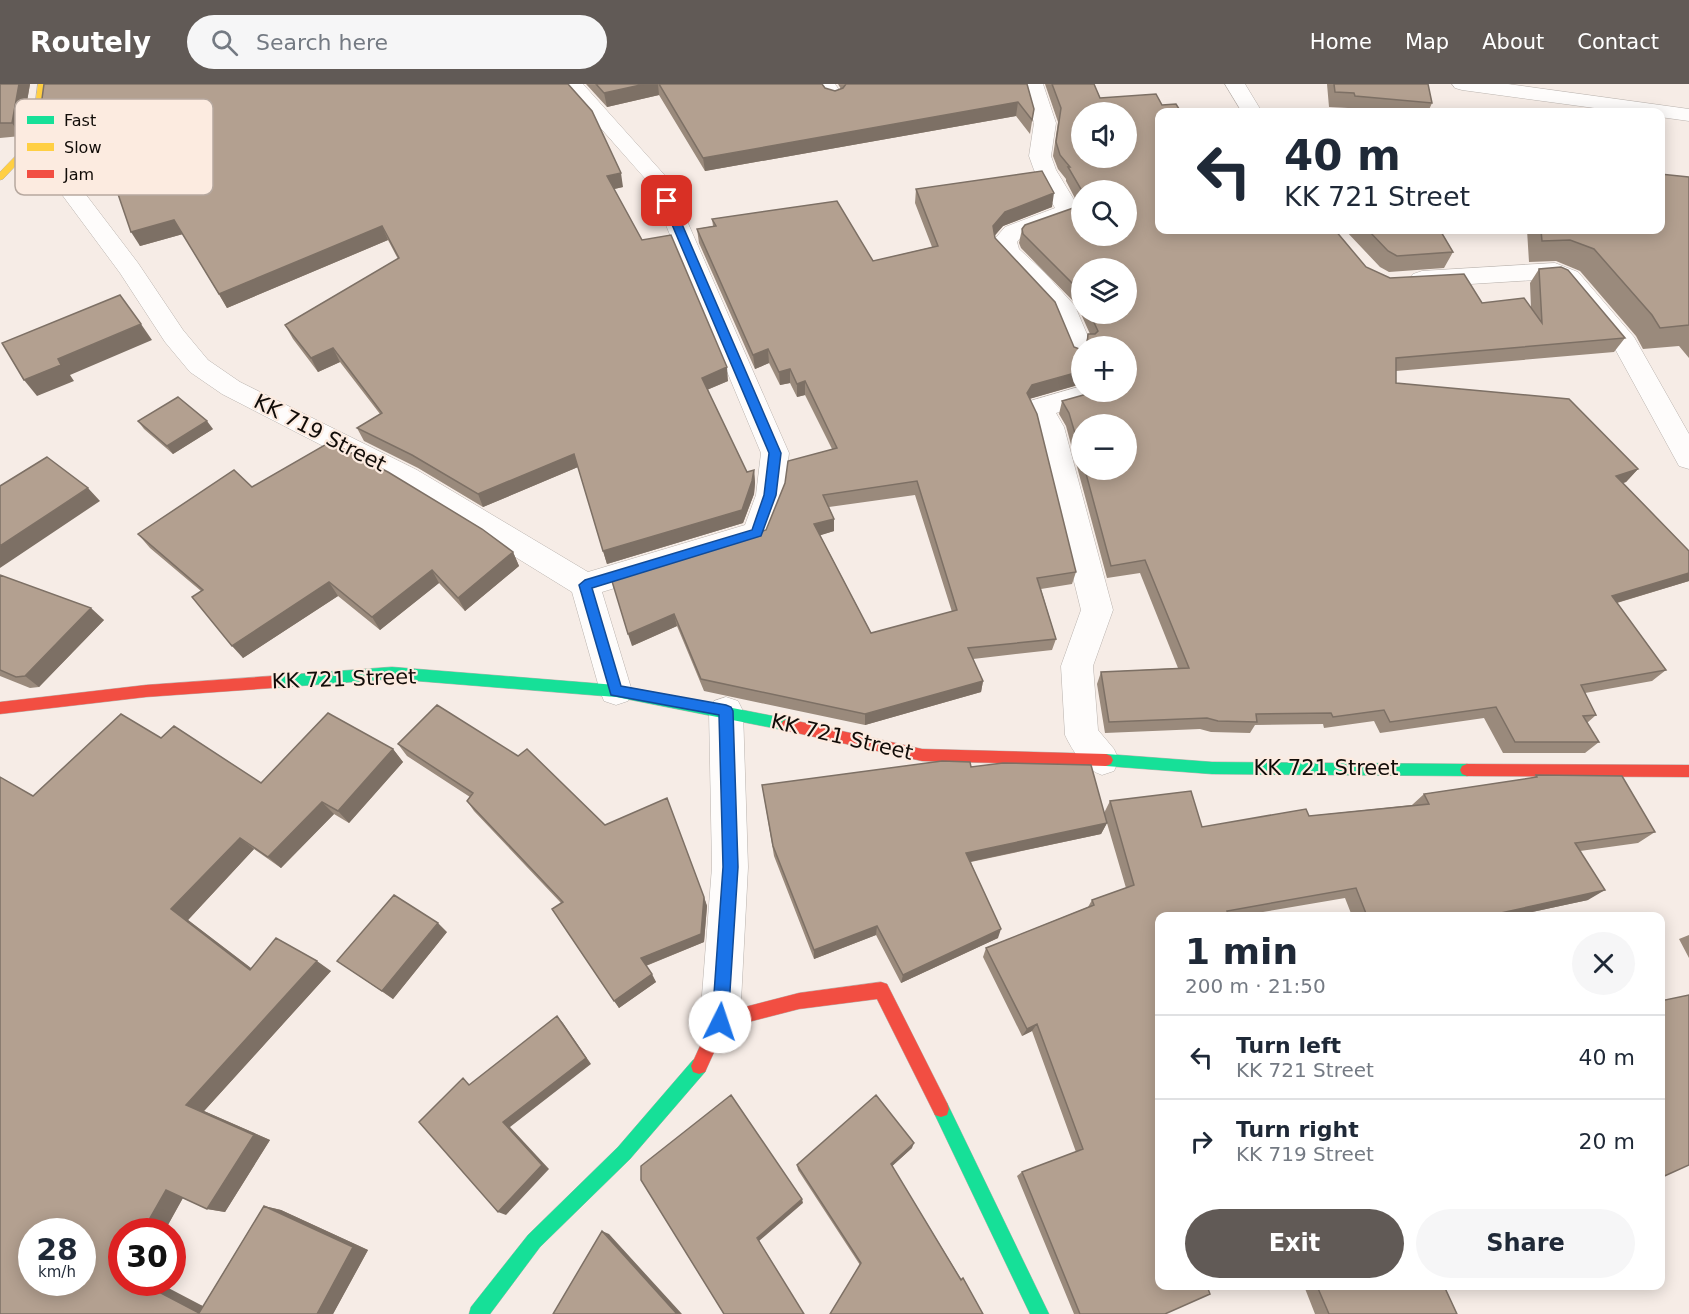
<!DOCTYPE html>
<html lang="en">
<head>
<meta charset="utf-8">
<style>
	:root { --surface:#fff; --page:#f6f6f7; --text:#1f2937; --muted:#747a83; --line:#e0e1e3; --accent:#615a56 }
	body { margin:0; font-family:"DejaVu Sans",sans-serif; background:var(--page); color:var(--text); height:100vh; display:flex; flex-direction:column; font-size:22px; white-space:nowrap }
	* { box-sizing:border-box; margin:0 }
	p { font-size:20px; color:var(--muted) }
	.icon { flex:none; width:33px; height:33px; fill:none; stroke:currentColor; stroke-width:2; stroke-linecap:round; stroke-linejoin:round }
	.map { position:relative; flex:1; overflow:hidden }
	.side { position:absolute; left:1155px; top:828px; width:510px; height:378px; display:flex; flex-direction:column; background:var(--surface); border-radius:12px; box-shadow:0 3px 15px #0003 }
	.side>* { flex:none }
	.banner { position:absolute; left:1155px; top:24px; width:510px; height:126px; border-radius:12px; box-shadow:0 3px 15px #0003; background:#fff; color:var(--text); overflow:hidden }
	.fabs { position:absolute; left:1071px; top:18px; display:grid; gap:12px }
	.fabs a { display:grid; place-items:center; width:66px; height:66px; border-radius:50%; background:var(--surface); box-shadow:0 3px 15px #0003; font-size:30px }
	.speed { position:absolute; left:18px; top:1134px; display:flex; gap:12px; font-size:30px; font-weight:700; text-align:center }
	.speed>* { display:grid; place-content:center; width:78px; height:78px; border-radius:50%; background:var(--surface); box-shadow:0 3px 15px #0003; line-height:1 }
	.speed small { font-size:15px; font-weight:400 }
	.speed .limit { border:9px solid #d22; background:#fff; color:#111 }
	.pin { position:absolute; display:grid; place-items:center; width:51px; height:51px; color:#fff; margin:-26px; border-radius:12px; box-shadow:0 3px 9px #0006 }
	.me { position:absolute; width:66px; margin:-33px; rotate:4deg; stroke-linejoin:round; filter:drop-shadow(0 0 4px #0008) }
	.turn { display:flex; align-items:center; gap:21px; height:126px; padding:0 30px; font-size:27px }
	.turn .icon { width:78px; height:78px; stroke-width:2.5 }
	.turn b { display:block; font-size:42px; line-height:51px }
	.round { display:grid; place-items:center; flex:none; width:63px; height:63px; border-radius:32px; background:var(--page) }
	.head { display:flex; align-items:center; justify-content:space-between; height:102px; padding:0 30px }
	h1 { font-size:36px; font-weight:800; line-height:45px }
	.cta { display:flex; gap:12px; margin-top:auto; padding:12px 30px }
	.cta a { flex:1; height:69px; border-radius:36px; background:var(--accent); color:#fff; font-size:24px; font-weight:800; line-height:69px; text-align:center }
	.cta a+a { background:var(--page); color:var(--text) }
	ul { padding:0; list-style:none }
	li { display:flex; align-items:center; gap:18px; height:84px; padding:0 30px; border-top:2px solid var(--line) }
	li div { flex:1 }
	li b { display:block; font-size:22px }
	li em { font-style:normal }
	header { display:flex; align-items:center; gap:36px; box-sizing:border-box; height:84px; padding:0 30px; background:var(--accent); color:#fff }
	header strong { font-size:28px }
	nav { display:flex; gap:33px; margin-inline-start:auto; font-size:21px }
	.search { width:420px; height:54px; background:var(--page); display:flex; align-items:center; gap:15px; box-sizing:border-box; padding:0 21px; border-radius:33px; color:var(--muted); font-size:22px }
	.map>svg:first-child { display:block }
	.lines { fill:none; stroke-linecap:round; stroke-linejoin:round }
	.street-casing { stroke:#b9b2ad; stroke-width:1 }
	.fast-casing { stroke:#b9b2ad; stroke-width:1 }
	.slow-casing { stroke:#b9b2ad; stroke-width:1 }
	.jam-casing { stroke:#b9b2ad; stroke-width:1 }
	.street { fill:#fefcfb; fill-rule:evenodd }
	.fast { fill:#16e098; fill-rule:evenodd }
	.slow { fill:#ffcf43; fill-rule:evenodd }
	.jam { fill:#f24e42; fill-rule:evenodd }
	.wall { fill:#9a8a7c; fill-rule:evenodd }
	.shaded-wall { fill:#7d7065 }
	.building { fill:#b3a090; stroke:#7d7065; stroke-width:1.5; fill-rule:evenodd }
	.route { fill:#1a73e8; stroke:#114b97; stroke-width:1.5 }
	.labels { text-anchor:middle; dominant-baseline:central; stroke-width:4.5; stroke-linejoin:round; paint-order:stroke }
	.street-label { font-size:21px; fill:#110c08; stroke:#fcebe0 }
	.key { fill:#fcebe0; stroke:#b6a89f; stroke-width:1.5 }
	.key-label { font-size:16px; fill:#110c08 }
</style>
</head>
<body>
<header>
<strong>Routely</strong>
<div class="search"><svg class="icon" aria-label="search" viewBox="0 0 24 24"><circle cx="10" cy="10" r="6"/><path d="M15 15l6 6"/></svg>Search here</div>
<nav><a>Home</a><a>Map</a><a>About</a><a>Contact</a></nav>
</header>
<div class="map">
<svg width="1689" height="1230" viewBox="0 0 1689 1230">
	<rect width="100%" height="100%" fill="#f6ece6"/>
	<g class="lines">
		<g class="street-casing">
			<path id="street" d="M562 0H583L669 96 789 369 784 411 767 457 602 508 632 607 628 617 616 621 604 617 600 607 572 508 397 400 222 310 190 288 165 258 120 189 23 58 26 53 34 51 42 53 138 179 183 246 208 276 240 298 417 386 588 488 745 441 756 411 761 369 648 98Z
				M815 0H835L844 13 841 17 834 19 827 17Z
				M1023 0H1043L1056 39 1051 72 1056 86 1079 124 1072 135 1021 153 1017 158 1019 165 1044 188 1075 222 1092 262H1082V279L1073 276 1054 231 995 168 993 157 1005 143 1055 124 1034 86 1029 72 1034 39Z
				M1225 0H1245L1262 28H1242Z
				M1452 0H1508L1689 25V37L1660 33V28H1624L1462 6 1455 4Z
				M1555 179 1578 188 1634 253 1689 350V385L1679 382 1614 263 1560 198 1552 195 1422 203 1413 200 1410 195 1413 190 1422 187Z
				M1082 302V308H1107L1103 315 1056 329 1064 343 1113 526 1093 582 1098 646 1114 665 1119 676 1114 687 1102 691C1084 685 1073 668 1065 651L1061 582 1081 526 1036 343 1026 324 1030 317Z
				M726 613 738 617 743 627 748 783 740 937 734 951 720 957 706 951 700 937 712 783 709 627 714 617Z"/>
		</g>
		<g class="fast-casing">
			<path id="fast" d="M392 583 616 601 788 635 793 637 795 641 793 645 788 647 616 613 392 595 272 604 267 602 265 598 267 594 272 592Z
				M1106 670 1212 678 1467 680 1472 682 1474 686 1472 690 1467 692 1212 690 1106 682 1101 680 1099 676 1101 672Z
				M699 974 705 976 707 982 705 988 630 1075 540 1163 490 1230H469L471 1223 528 1151 618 1063 693 976Z
				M941 1017 947 1019 1049 1230H1030L935 1031 933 1025 935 1019Z"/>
		</g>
		<g class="slow-casing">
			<path id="slow" d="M38 0H46L38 58 3 95 0 96V88L30 57Z"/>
		</g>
		<g class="jam-casing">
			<path id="jam" d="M272 592 277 594 279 598 277 602 272 604 146 613 0 630V618L146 601Z
				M788 635 922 665 1106 670 1111 672 1113 676 1111 680 1106 682 922 677 788 647 783 645 781 641 783 637Z
				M1467 680 1689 681V693L1467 692 1462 690 1460 686 1462 682Z
				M881 898 887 900 947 1019 949 1025 947 1031 941 1033 935 1031 877 915 799 925 725 944 705 988 699 990 693 988 691 982 714 931 799 909Z"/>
		</g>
		<use href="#street" class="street"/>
		<use href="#fast" class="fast"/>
		<use href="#slow" class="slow"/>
		<use href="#jam" class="jam"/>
	</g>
	<path class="wall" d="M0 0H30L21 52 0 54Z
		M44 0 623 103 614 105 642 156 728 297 707 306 747 388 754 386 755 399 754 410 743 439 607 480 578 383 483 423 418 384 364 357 357 344 380 330 340 278 318 288 293 255 285 241 398 175 388 156 227 224 183 150 140 162 110 87 86 94 64 49 48 51 39 37Z
		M586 0H822L825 4 835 7 841 5 838 0H1027L1034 25 1030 50 1016 32 705 87 659 11 607 23Z
		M1045 0H1094L1160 146 1366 183 1390 194 1482 219 1531 224 1530 199 1539 185 1625 254 1614 268 1396 287V299L1638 385 1626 398 1623 399 1689 467V497L1617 519 1666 586 1652 597 1585 609 1596 631 1587 639 1599 658 1585 669H1503L1484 634 1380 649 1374 637 1324 644 1323 640 1255 641 1250 649 1211 648 1200 645 1105 649 1097 600 1101 588 1178 584 1140 489 1107 494 1066 342 1059 330 1062 317 1126 308V262H1085L1088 250H1090L1077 221 1021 164 1019 159 1022 145 1076 123 1078 120 1066 97V95L1058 85 1053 72 1058 38ZM1082 106 1126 152H1082ZM1082 184 1126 230H1082ZM1082 340 1126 386H1082Z
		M1327 0H1428L1432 19 1428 28H1365L1348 27V24L1329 23Z
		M1689 93V274L1679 262 1643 265 1636 252 1580 187 1556 177 1529 178 1527 146H1660Z
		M916 105 1052 123 1003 142 994 152 995 154 1074 263 1082 266V300L1029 315 1076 488 1072 500 1041 505 1056 555 1052 566 973 575 983 597 981 608 865 641 704 607 677 542 632 562 766 446 832 365 805 311 797 313 790 299 780 301 769 279 755 285 699 159 697 145 713 142 712 135 873 177 932 163 915 119ZM915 411 952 528 871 549 820 451 834 447V435L829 423Z
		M1345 146H1440L1453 168 1444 184 1389 188 1380 183Z
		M138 337 213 345 173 370 144 345Z
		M252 403 513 468 519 482 465 527 439 499 380 546 338 512 243 574 201 507 150 464 138 450Z
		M0 491 104 536 39 603 30 604 0 592Z
		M161 654 261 699 393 665 403 678 349 739 334 730 281 784 254 765 188 836 251 884 331 887 204 1027 270 1056 225 1128 207 1125 183 1114 164 1148H122V1198L203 1222 264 1122 281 1126 368 1166 333 1230H0L33 712Z
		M398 660 605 741 704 813 707 822 704 858 646 882 656 898 619 924 561 819 474 727 467 717 470 713 407 672Z
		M971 683 1107 739 1101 750 971 778 998 854 901 899 876 851 814 875 774 772 762 701Z
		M1536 691 1655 748 1638 759 1580 767 1588 816 1514 832H1352L1345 814 1239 832H1160L1165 1230H1074L1017 1092 1022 1088 1076 1068 1032 947 1022 952 983 873 986 864 1088 823 1092 816 1126 804 1104 729 1110 717 1202 743 1412 721 1424 710 1533 694Z
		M447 848 393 915 337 877Z
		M1689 851V874L1679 855Z
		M912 1064 892 1082 961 1195 963 1194 983 1230 860 1181 798 1086 797 1081Z
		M1304 1202H1444L1457 1230H1315Z"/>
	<path class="shaded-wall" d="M19 0H30L21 52 12 39Z
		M645 0H658L659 11 607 23 604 9Z
		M1018 18 1016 32 705 87 703 74Z
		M105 72 113 86 86 94 77 80Z
		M621 89 623 103 610 106 607 92Z
		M1054 109 1052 123 1003 142 991 156 993 142 1005 128Z
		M174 136 183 150 140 162 131 148Z
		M382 142 388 156 227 224 219 210Z
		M141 240 152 256 70 291 74 297 37 312 24 296 58 275Z
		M333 264 340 278 318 288 311 274Z
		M768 265 769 279 755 285 753 271Z
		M727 283 728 297 704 307 702 294Z
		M790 285V299L780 301 779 288Z
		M1082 287 1081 300 1029 315 1027 309 1032 301Z
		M805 297V311L797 313V300Z
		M207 337 213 345 173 370 167 362Z
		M574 370 578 383 483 423 478 410Z
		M1638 385 1626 398 1604 405 1616 392Z
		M754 386 755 399 754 410 743 439 607 480 603 467Z
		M88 404 100 417 0 484V462Z
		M834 435V447L815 453 814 440Z
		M513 468 519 482 465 527 458 514Z
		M432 486 439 499 380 546 372 533Z
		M1689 489V497L1599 524 1612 512Z
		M329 498 338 512 243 574 232 562Z
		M91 524 104 536 39 603 25 592Z
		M674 530 677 542 632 562 628 550Z
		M983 597 981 608 865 641V630Z
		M393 665 403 678 349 739 338 727Z
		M322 718 334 730 281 784 268 773Z
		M1107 739 1101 750 964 779 966 769Z
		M240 754 254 765 188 836 265 895 250 886 171 825Z
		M1605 806 1588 816 1514 832H1487Z
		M704 813 707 822 704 858 645 882 641 874Z
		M438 839 447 848 393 915 382 907Z
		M877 842 876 851 814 875V866Z
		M1001 845 998 854 901 899 903 891Z
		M317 877 331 887 204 1027 270 1056 225 1128 207 1125 186 1021Z
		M652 890 656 898 619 924 614 917Z
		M557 932 563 939 591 980 510 1043 549 1085 506 1131 498 1128 503 1038Z
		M1037 940 1032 947 1022 952 1027 945Z
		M914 1059 912 1064 889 1085 891 1080Z
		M166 1106 185 1110 164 1148H142Z
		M802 1115 803 1119 759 1157 805 1230 757 1154Z
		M264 1122 281 1126 368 1166 333 1230H317Z
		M602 1147 609 1150 682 1230H677Z
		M140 1198H157L218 1230 199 1229Z"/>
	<path class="building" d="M0 0H19L12 39H0Z
		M44 0H568L592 27 621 89 607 92 642 156 671 151 727 283 702 294 747 388 754 386 752 397 742 426 603 467 574 370 478 410 412 371 357 344 382 329 333 264 311 274 285 241 399 174 382 142 219 210 174 136 131 148 105 72 77 80 59 35 39 37Z
		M596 0H645L604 9Z
		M659 0H822L825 4 835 7 843 4 846 0H1027L1034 25 1032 36 1018 18 703 74Z
		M1052 0H1094L1100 14 1156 10 1162 21 1176 20 1181 28H1160V146H1335L1366 183 1390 194 1464 190 1482 219 1524 214 1542 239 1539 185 1561 183 1568 186 1625 254 1396 274V299L1569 315 1638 385 1616 392 1689 467V489L1612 512 1666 586 1581 601 1596 631 1583 632 1599 658H1515L1496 623 1390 638 1384 626 1333 633 1331 629 1256 630 1257 638 1218 637 1207 634 1109 638 1101 588 1189 584 1145 476 1111 482 1085 386H1126V340H1082V373L1069 329 1062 317 1094 308H1126V262H1087L1088 250H1095L1098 247 1090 230H1126V184H1082V210L1080 207 1023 150 1022 145 1025 141 1076 123 1082 115V152H1126V106L1082 107 1068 83H1070L1060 71 1056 58 1061 24ZM1082 28H1126V74H1082Z
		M1334 0H1428L1432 19 1355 12 1354 9 1335 8Z
		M1042 87 1054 109 1005 128 993 142 995 154 1055 218 1074 263 1082 266V287L1032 301 1027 309 1037 330 1076 488 1037 494 1056 555 968 564 983 597 865 630 701 595 674 530 628 550 611 494 766 446 785 399 788 377 837 364 805 297 797 300 790 285 779 288 768 265 753 271 697 145 716 142 712 135 837 117 873 177 938 162 916 105ZM917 397 957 526 871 549 814 440 834 435 823 411Z
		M1660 90 1689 93V241L1660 244 1652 231 1594 165 1570 156 1542 157 1541 146H1660Z
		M1368 146H1440L1453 168 1397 172 1388 167Z
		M120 211 141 240 58 275 61 281 24 296 2 259Z
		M178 313 207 337 167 362 138 337Z
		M330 358 388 388 482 445 513 468 458 514 432 486 372 533 329 498 232 562 192 513 203 506 138 450 234 386 252 403Z
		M47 373 88 404 0 462V402Z
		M0 491 91 524 25 592 16 593 0 586Z
		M437 621 518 672 527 665 605 741 667 714 704 813 701 850 641 874 652 890 614 917 552 825 563 818 467 717 473 709 398 660Z
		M328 629 393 665 338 727 322 718 268 773 240 754 171 825 250 886 276 854 317 877 186 1021 254 1051 207 1125 166 1106 142 1148H122V1198H140L199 1229 264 1122 353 1163 317 1230H0V693L33 712 121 630 161 654 174 642 261 699ZM32 1148H82V1198H32Z
		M942 677 970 678 971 683 1003 679 1091 681 1107 739 966 769 1001 845 903 891 877 842 814 866 773 762 762 701Z
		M1536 691 1622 692 1655 748 1575 759 1605 806 1487 832H1367L1356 804 1227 827 1229 832H1160V1202H1207L1210 1210 1165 1230H1080L1022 1088 1083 1065 1037 940 1027 945 986 864 1094 821 1092 816 1134 801 1110 717 1191 707 1202 743 1306 725 1309 732 1429 720 1424 710 1537 693Z
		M394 811 438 839 382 907 337 877Z
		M1689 911V1081L1660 1094V917Z
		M557 932 586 974 503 1038 542 1081 498 1128 419 1038 463 994 469 1001Z
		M731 1011 802 1115 757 1154 804 1230H724L641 1096V1082Z
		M876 1011 914 1059 891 1080 961 1196 963 1194 983 1230H830L861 1179 797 1081Z
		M602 1147 677 1230H553Z
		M1317 1202H1444L1457 1230H1329Z"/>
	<path class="route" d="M667 114 672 117 781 369 776 411 761 452 592 504 621 602 726 621 731 623 733 627 738 783 728 938 725 943 720 946 714 943 712 938 723 783 719 631 611 611 579 501 585 496 752 446 764 411 769 369 662 117Z"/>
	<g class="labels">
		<g class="street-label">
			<text transform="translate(320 349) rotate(27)">KK 719 Street</text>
			<text transform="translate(344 595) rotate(-2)">KK 721 Street</text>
			<text transform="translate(842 653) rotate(13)">KK 721 Street</text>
			<text x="1326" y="684">KK 721 Street</text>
		</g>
	</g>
	<rect x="15" y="15" width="198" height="96" rx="9" class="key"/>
	<rect x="27" y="32" width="27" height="8" fill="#16e098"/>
	<rect x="27" y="59" width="27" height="8" fill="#ffcf43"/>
	<rect x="27" y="86" width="27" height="8" fill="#f24e42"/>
	<g class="key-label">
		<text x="64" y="42">Fast</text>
		<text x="64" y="69">Slow</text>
		<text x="64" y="96">Jam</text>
	</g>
</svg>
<div class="fabs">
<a><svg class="icon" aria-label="sound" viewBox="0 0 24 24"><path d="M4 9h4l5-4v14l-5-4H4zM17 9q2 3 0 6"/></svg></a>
<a><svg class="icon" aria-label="search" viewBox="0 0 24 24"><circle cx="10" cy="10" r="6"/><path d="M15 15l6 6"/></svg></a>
<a><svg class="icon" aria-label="layers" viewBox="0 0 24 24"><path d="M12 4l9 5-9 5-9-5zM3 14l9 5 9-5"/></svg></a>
<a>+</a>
<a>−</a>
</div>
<div class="speed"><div>28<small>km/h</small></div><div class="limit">30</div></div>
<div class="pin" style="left:667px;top:117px;background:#d93025"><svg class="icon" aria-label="arrive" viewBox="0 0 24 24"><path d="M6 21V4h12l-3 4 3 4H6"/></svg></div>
<svg class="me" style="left:720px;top:938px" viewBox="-20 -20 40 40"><circle r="19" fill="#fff"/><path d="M0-13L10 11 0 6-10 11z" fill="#1a73e8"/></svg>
<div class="banner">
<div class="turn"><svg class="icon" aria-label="left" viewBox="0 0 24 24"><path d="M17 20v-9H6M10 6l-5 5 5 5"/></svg><div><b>40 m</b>KK 721 Street</div></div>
</div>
<section class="side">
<div class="head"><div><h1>1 min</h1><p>200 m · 21:50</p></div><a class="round"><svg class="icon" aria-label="close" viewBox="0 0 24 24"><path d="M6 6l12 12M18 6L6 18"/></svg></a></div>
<ul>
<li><svg class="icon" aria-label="left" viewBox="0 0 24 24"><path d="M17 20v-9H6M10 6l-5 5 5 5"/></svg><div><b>Turn left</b><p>KK 721 Street</p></div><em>40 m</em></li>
<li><svg class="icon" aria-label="right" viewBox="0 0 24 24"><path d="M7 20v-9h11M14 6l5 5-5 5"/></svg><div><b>Turn right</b><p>KK 719 Street</p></div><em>20 m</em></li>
</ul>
<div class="cta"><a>Exit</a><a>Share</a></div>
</section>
</div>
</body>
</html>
